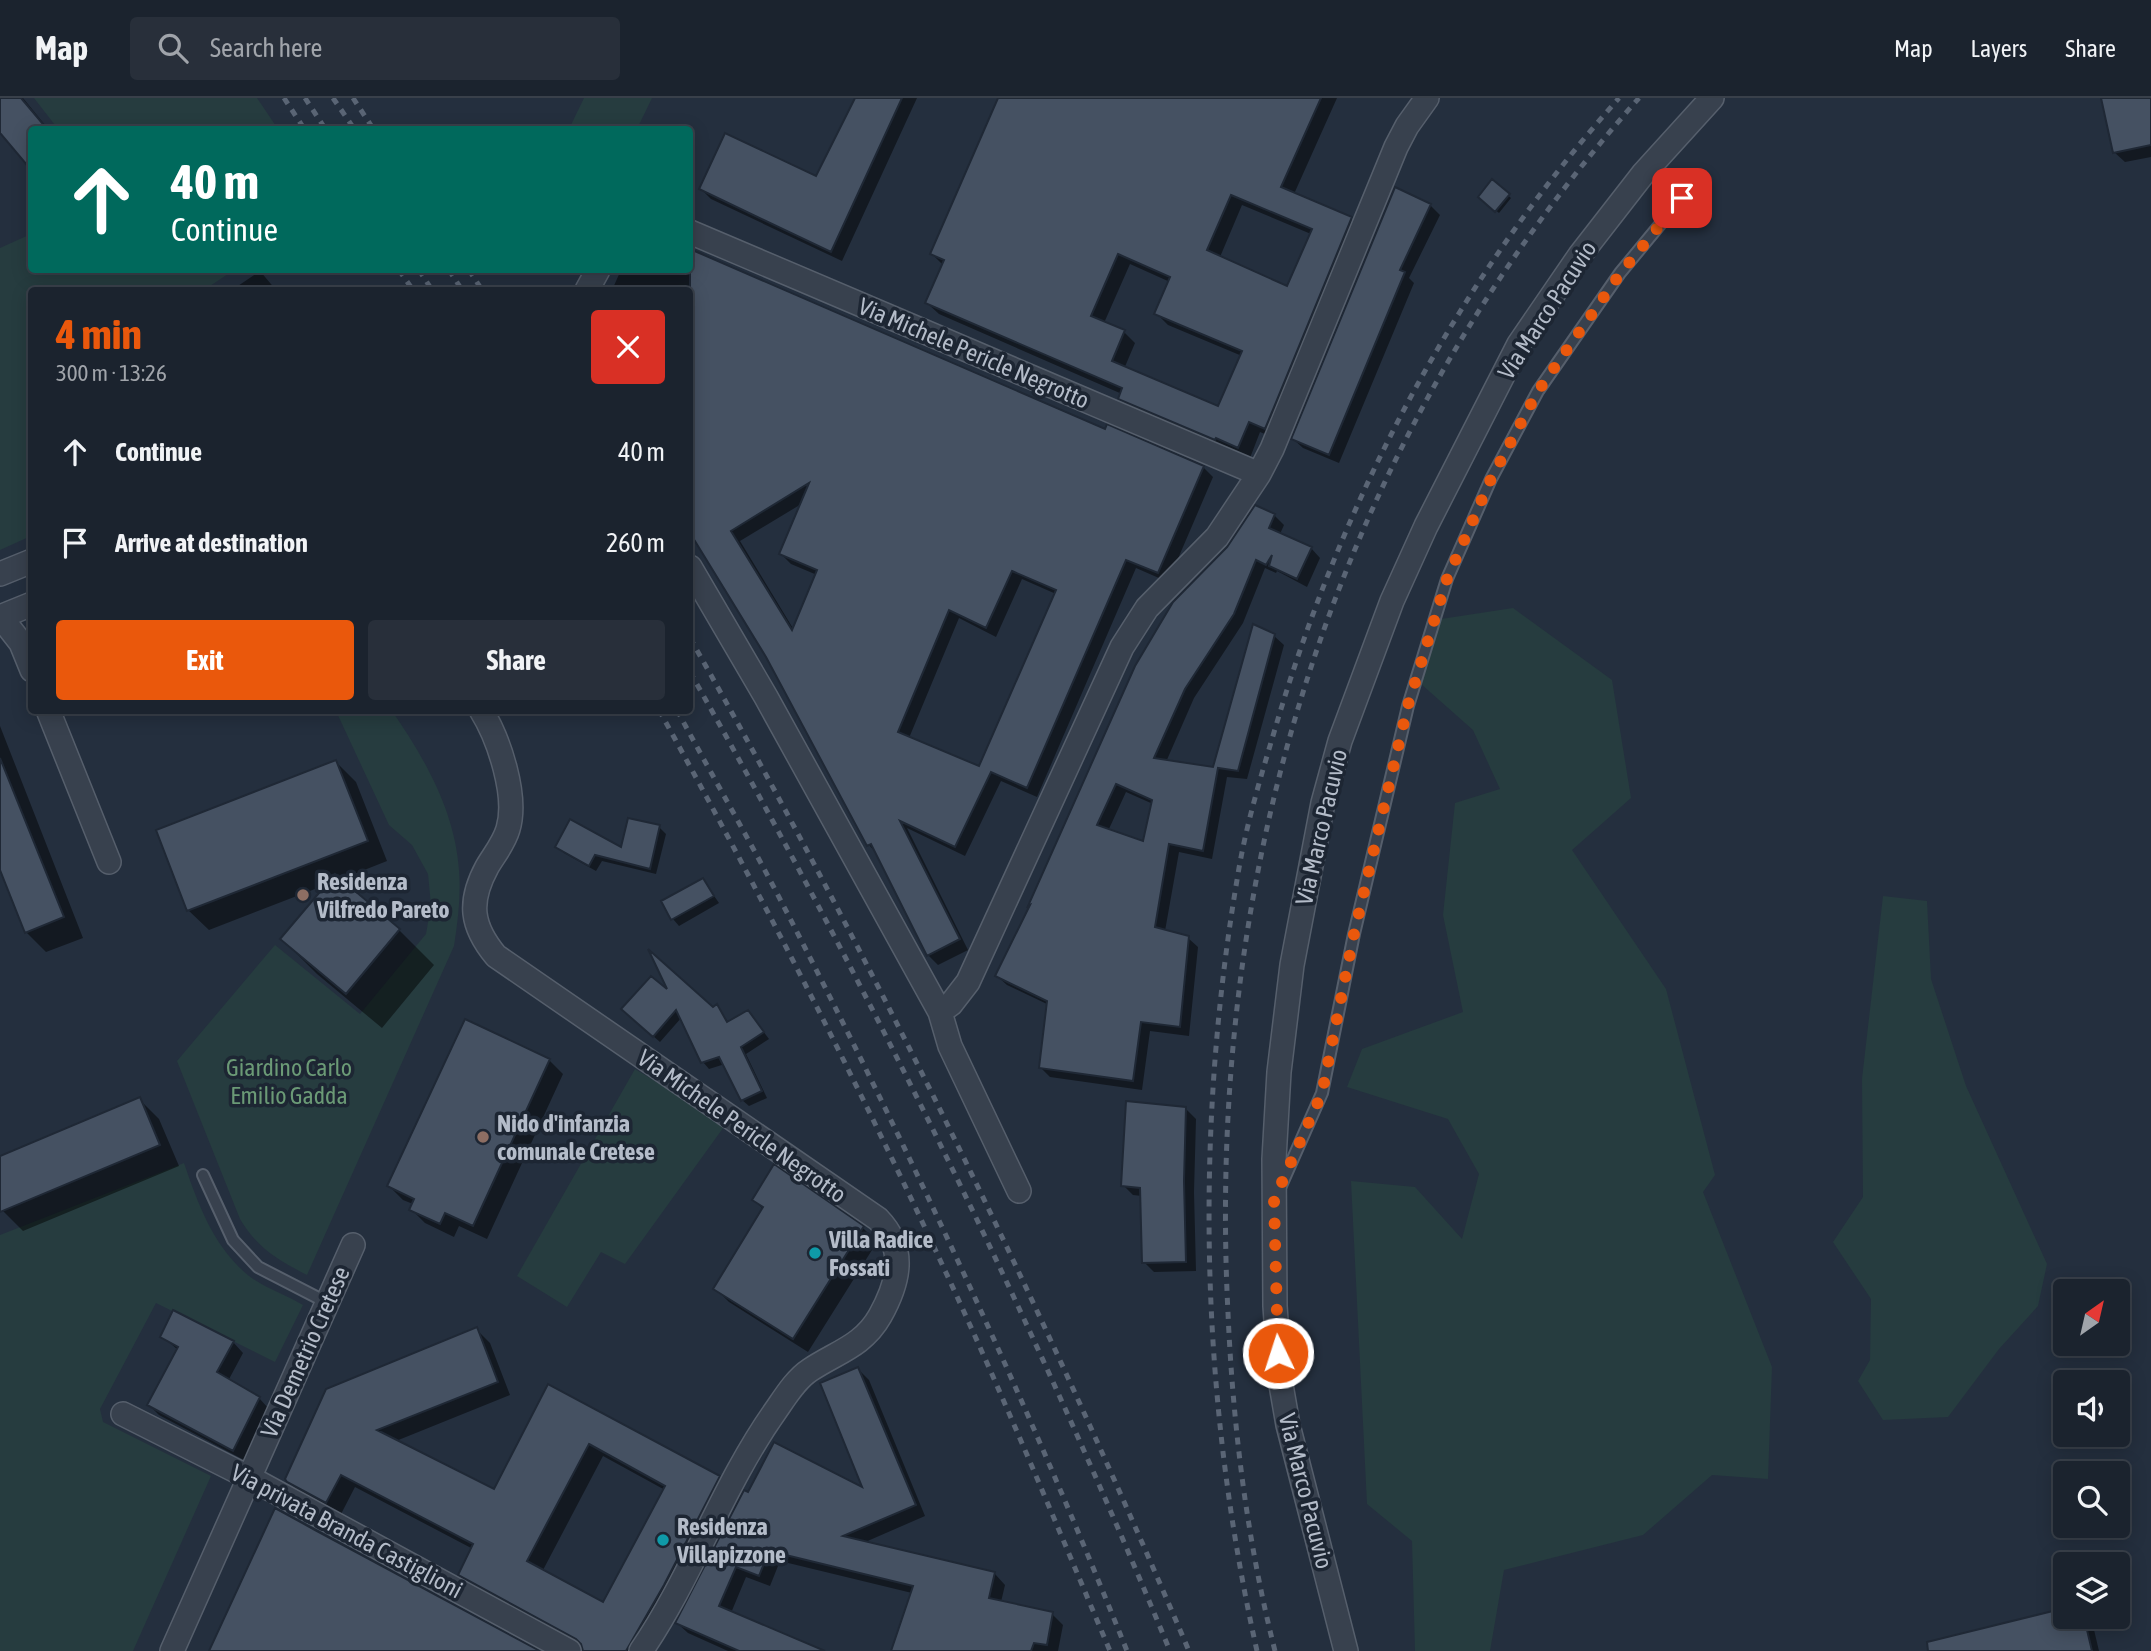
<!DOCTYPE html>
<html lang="en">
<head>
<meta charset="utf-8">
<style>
	:root { --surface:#1b232e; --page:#282f3a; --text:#f1f3f6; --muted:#a0a4aa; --line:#39404a; --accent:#ea580c }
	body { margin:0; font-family:"Asap Condensed",sans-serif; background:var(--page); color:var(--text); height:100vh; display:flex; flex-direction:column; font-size:26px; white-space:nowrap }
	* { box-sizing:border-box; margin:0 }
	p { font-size:23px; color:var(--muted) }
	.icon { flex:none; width:38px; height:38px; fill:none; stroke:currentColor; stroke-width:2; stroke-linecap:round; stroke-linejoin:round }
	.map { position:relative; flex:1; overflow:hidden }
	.side { position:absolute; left:28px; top:189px; width:665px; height:427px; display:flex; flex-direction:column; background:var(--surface); border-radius:7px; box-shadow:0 4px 18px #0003,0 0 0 2px var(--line) }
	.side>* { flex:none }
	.guide { position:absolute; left:28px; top:28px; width:665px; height:147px; border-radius:7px; box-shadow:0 4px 18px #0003,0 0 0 2px var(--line); background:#00695c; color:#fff; overflow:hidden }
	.needle { width:46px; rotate:34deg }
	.controls { position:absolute; left:2053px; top:1181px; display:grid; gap:14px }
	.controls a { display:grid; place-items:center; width:77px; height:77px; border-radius:7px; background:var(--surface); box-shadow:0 4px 18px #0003,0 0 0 2px var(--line); font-size:35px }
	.pin { position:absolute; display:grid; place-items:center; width:60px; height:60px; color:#fff; margin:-30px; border-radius:14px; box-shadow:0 4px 10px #0006 }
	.me { position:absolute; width:77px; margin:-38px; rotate:356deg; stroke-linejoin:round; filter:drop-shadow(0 0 5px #0008) }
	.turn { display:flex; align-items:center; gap:24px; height:147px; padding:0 28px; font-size:32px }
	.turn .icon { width:91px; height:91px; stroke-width:2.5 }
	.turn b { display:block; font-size:49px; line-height:60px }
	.round { display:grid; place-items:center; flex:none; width:74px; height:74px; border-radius:7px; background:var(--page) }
	.overview { display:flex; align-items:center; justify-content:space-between; height:119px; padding:0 28px }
	h1 { font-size:42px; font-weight:700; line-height:52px; color:var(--accent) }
	.button { display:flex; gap:14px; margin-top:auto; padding:14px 28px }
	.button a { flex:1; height:80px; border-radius:7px; background:var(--accent); color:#fff; font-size:28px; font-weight:700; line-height:80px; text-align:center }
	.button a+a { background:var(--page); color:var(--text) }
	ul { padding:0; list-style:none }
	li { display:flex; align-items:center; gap:21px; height:91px; padding:0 28px }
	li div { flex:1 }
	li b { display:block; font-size:26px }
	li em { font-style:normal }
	header { display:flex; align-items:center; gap:42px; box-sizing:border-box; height:98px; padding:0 35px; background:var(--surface); border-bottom:2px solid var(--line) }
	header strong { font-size:33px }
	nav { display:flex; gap:38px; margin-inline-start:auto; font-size:24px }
	.search { width:490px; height:63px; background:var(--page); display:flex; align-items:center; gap:18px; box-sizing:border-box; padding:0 24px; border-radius:7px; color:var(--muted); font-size:26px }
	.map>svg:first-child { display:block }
	.green { fill:#263c3f }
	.shadow { fill:#0007; fill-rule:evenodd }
	.building { fill:#455162; stroke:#1f2835; stroke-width:2; fill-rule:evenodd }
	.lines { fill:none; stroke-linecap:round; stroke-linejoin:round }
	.service-casing { stroke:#565f6c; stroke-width:14 }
	.minor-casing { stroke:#565f6c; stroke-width:26 }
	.service { stroke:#38414e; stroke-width:10 }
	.minor { stroke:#38414e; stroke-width:23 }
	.rail { stroke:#5a6575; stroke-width:5; stroke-dasharray:7 7; stroke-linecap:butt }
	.route { stroke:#ea580c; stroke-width:12; stroke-dasharray:0 21.6 }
	.education-dot { fill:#8d6e63; stroke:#1d2633; stroke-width:2.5 }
	.culture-dot { fill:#0f9aa8; stroke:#1d2633; stroke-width:2.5 }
	.labels { text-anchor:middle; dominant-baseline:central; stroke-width:7; stroke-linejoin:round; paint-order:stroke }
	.street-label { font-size:24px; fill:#b4bcc9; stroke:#1d2633 }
	.poi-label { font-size:24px; font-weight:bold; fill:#b4bcc9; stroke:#1d2633; text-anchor:start }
	.park-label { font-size:24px; fill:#6b9a76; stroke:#1d2633 }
</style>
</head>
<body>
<header>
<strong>Map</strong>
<div class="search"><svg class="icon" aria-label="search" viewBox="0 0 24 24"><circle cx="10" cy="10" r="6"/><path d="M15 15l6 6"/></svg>Search here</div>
<nav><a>Map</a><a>Layers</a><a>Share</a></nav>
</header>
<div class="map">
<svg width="2151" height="1553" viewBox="0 0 2151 1553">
	<rect width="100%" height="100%" fill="#242f3e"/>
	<path class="green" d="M34 0H257L278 31H58Z
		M584 0H652L637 31H569Z
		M31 136 32 172H234L204 192H32L31 438 0 452V150Z
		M1513 510 1612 582 1631 700 1572 752 1666 891 1715 1077 1703 1094 1772 1269 1768 1381 1712 1377 1643 1437 1504 1472 1490 1553H1415L1412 1443 1367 1406 1351 1083 1415 1089 1462 1141 1479 1076 1448 1021 1347 989 1362 951 1463 914 1443 817 1455 705 1500 691 1473 632 1421 586 1441 521Z
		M336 613H392C424 659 455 713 459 772 461 797 458 823 454 848L307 1177C279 1163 257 1150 240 1121L177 963 275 847 360 916 426 836 431 807 428 776 412 747 389 727Z
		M1883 798 1927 803 1931 881 1966 988 2047 1166 2038 1208 1999 1251 1948 1319 1883 1322 1858 1283 1870 1262 1871 1201 1833 1144 1863 1099 1862 981Z
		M635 971 726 1026 625 1166 601 1154 567 1209 517 1178Z
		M184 1065C198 1106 214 1150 249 1178 265 1190 286 1197 303 1207L275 1264 156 1205 100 1311 103 1324 211 1378 133 1553H0V1137Z"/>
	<path class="shadow" d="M0 0H23L49 32 0 33Z
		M856 0H917L842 163 711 101 701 91 817 80Z
		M1000 0H1337L1294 96 1351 121 1362 132 1277 341 1260 334 1250 360 1131 312 1120 300 1122 296 939 216 927 205 943 167 932 156ZM1242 107 1311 136 1288 190 1220 159ZM1130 166 1170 184 1156 215 1168 227 1242 258 1219 310 1124 271 1135 245 1124 234 1104 225Z
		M2103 0H2151V59L2125 64 2114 54Z
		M1492 84 1511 100 1499 115 1480 99Z
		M1430 107 1440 117 1409 180 1414 185 1339 365 1303 350 1293 341Z
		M690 153 1106 333 1203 369 1213 379 1168 484 1136 470 1037 699 1001 683 965 758 907 730 968 852 938 867 928 857 879 758 869 747 767 559 690 432V321L693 319 690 317V192H612L621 172H690ZM803 405 781 456 791 466 817 477 794 532 740 443ZM1022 481 1056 496 980 671 909 640 959 520 996 539Z
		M260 173 276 192H232Z
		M1274 417 1284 427 1280 436 1311 450 1320 460 1307 489 1277 473 1276 475 1265 470 1243 525 1194 600 1166 664 1215 671 1274 538 1284 547 1247 681 1227 679 1212 761 1179 754 1165 833 1188 840 1198 849 1189 938 1150 933 1142 992 1050 979 1041 970 1049 907 1007 887 997 878ZM1126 694 1153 706 1145 745 1108 733Z
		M0 628 83 840 46 854 26 834 0 767Z
		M336 664 356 684 387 763 339 782 399 832 434 867 382 930 317 876 282 841 328 786 209 832 188 812Z
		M659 729 666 736 656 776 602 763 596 773 564 755 557 748 622 752Z
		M703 782 719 805 679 828 673 821Z
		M672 898 713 911 717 909 729 925 754 921 769 941 746 956 767 1000 749 1008 742 1002 725 966 709 971 703 964 682 919 660 944 630 918Z
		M549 962 563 976 487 1141 459 1128 454 1139 425 1125 411 1111 413 1106 403 1102 389 1088Z
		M139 1001 159 1021 179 1068 23 1133 3 1113 0 1106V1060Z
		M1186 1011 1196 1021 1194 1094 1196 1173 1154 1174 1144 1164 1142 1098 1133 1097 1123 1087Z
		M754 1102 863 1130 877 1144 808 1254 729 1204 715 1190 764 1112Z
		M477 1232 490 1245 510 1297 396 1343 495 1394 549 1288 719 1380 732 1393 647 1553H584V1550L473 1490 460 1476 473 1451 355 1389 340 1418 302 1397 288 1383ZM603 1358 665 1392 604 1507 542 1474Z
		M162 1238 233 1244 243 1255 228 1283 259 1300 269 1311 244 1362 159 1317 149 1307 178 1252Z
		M858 1271 869 1282 925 1418 863 1445 995 1476 1005 1487 1001 1504 1052 1516 1063 1527 1058 1553H893L912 1495 780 1463 770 1488 746 1479 731 1515 822 1553H728L688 1535 677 1525 745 1394 866 1393Z
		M2065 1512V1519H2091L2099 1553H1950Z"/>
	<path class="building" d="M0 0H21L48 32H32V73L0 35Z
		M855 0H902L831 154 699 91 725 35 816 78Z
		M998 0H1321L1281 89 1352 119 1265 331 1249 324 1238 350 1216 340 1215 342 1118 301 1122 290 925 205 944 162 930 156ZM1231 97 1312 131 1287 188 1207 152ZM1118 156 1170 179 1154 216 1242 253 1218 308 1112 263 1125 232 1091 218Z
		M2101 0H2151V47L2113 55Z
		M1492 81 1510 96 1495 114 1478 99Z
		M1395 89 1431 106 1400 172 1405 174 1329 357 1291 341Z
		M690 151 1105 331 1107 326 1204 368 1158 475 1126 462 1027 690 991 674 955 749 900 723 960 841 927 858 871 746 867 748 766 559 690 435ZM809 385 779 456 817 472 792 532 731 433ZM1012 473 1056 492 979 668 898 634 949 512 986 530Z
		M1255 407 1275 416 1269 430 1312 449 1297 481 1269 468 1272 457 1266 467 1256 462 1234 516 1185 591 1154 660 1213 669 1253 526 1275 536 1238 673 1218 670 1203 753 1169 746 1155 829 1189 838 1180 929 1141 924 1133 983 1039 970 1047 903 995 878 1030 807 1028 808 1135 568 1173 504 1227 449ZM1116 686 1152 702 1143 743 1097 727Z
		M0 660 64 819 25 835 0 772Z
		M336 662 368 743 187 813 156 732Z
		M628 720 660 727 650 771 595 757 589 768 555 749 570 721 621 749Z
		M335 776 400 831 346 896 280 841Z
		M703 780 714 798 671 822 661 803Z
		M648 851 713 909 717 906 727 924 748 912 764 934 741 949 762 993 741 1003 719 959 701 965 676 912 653 939 621 911 651 878 667 891Z
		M465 921 550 961 473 1128 445 1115 440 1126 409 1112 414 1101 387 1088Z
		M140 999 160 1047 0 1114V1058Z
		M1126 1003 1186 1009 1184 1083 1186 1164 1142 1165 1140 1090 1121 1088Z
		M774 1066 864 1128 793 1241 713 1191 763 1109 752 1102Z
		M173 1212 234 1243 217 1274 260 1299 233 1353 147 1307 178 1249 160 1239Z
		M477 1229 498 1284 377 1332 494 1391 548 1286 720 1378 664 1487 626 1553H583L581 1546 576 1541 458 1477 473 1446 341 1377 326 1405 287 1384 285 1381 326 1291ZM589 1346 665 1388 603 1504 527 1463Z
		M858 1269 916 1407 843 1438 995 1474 989 1500 1053 1514 1047 1547 1034 1545 1031 1553H891L913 1488 769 1453 759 1478 736 1469 719 1508 825 1553H739L675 1525 744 1392 748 1394 774 1344 862 1389 820 1285Z
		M275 1410 315 1432 540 1553H209Z
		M2065 1510V1519H2084L2092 1553H1928L1927 1544Z"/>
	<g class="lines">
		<g class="service-casing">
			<path id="service" d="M203 1077 233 1142 258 1169 326 1204
				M1280 1090 1322 995 1354 836 1408 608 1447 481 1491 381 1538 293 1620 175 1682 100"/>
		</g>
		<g class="minor-casing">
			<path id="minor" d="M690 134 1259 376
				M587 192 598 172
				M690 469 766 599 940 914 950 948 1019 1093
				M0 476 32 463
				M0 518 21 545 32 572
				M0 519 32 506
				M48 612 109 764
				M481 612C499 641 518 698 508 731 504 745 494 757 487 769 468 804 471 828 496 858L878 1121C907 1151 899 1184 880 1218 863 1248 837 1254 810 1272 796 1281 785 1299 776 1312 722 1388 693 1477 641 1553
				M940 914 951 906 968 884 1122 549 1147 510 1217 439 1259 376 1272 351 1396 49 1407 28 1427 0
				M123 1316 250 1380 569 1553
				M172 1553 353 1147
				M1346 1553 1288 1327 1280 1281 1275 1208 1274 1061 1279 974 1292 867 1323 705 1340 643 1392 503 1426 428 1519 246 1580 157 1643 76 1712 0"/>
		</g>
		<use href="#service" class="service"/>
		<use href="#minor" class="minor"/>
		<path class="rail" d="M284 0 305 32
			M305 0 326 32
			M333 0 355 32
			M353 0 374 32
			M399 172 413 192
			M419 172 432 192
			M449 172 462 192
			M469 172 482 192
			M690 540C876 868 1041 1206 1189 1553
			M690 574C869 890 1031 1217 1170 1553
			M659 612C759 793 854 977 941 1164 1001 1292 1055 1423 1110 1553
			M677 612C711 676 748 739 781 803 907 1047 1025 1298 1127 1553
			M1257 1553C1200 1299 1194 1033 1238 776 1246 727 1261 678 1275 631 1343 399 1458 181 1619 0
			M1275 1553C1247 1443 1233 1329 1228 1215 1205 766 1338 339 1639 0"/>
	</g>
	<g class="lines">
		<path class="route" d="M1278 1255 1274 1102 1322 995 1354 836 1408 607 1447 481 1491 381 1538 293 1620 176 1682 100"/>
	</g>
	<g class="education-dot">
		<circle cx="303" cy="797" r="7"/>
		<circle cx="483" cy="1039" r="7"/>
	</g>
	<g class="culture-dot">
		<circle cx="815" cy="1155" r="7"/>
		<circle cx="663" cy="1442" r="7"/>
	</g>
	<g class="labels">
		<g class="street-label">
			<text transform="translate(1547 212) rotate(-57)">Via Marco Pacuvio</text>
			<text transform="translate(974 255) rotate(23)">Via Michele Pericle Negrotto</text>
			<text transform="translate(1321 729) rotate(-77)">Via Marco Pacuvio</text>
			<text transform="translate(742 1028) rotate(35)">Via Michele Pericle Negrotto</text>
			<text transform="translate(305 1254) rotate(-66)">Via Demetrio Cretese</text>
			<text transform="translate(1306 1393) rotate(76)">Via Marco Pacuvio</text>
			<text transform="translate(347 1433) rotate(28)">Via privata Branda Castiglioni</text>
		</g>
		<g class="poi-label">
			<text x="317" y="783">Residenza<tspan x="317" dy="28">Vilfredo Pareto</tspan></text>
			<text x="497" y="1025">Nido d'infanzia<tspan x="497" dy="28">comunale Cretese</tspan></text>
			<text x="829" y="1141">Villa Radice<tspan x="829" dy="28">Fossati</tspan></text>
			<text x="677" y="1428">Residenza<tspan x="677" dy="28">Villapizzone</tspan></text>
		</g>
		<g class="park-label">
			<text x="289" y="969">Giardino Carlo<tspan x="289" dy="28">Emilio Gadda</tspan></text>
		</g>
	</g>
</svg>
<div class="controls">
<a><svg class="needle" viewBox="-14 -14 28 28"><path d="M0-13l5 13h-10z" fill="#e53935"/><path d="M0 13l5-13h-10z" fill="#a0a4aa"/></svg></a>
<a><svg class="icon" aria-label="sound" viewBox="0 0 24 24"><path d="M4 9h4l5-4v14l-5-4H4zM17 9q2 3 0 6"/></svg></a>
<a><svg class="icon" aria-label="search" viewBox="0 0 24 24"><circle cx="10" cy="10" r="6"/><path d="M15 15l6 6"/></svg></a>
<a><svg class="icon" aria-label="layers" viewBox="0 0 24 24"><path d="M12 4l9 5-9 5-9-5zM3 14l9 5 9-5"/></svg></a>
</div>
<div class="pin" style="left:1682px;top:100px;background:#d93025"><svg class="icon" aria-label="arrive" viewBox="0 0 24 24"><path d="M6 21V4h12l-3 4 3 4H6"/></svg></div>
<svg class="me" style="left:1278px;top:1255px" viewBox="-20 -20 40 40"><circle r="17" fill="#ea580c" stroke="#fff" stroke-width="3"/><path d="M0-11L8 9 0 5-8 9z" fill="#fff"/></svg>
<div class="guide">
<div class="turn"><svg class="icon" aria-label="ahead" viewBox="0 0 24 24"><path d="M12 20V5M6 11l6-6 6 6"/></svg><div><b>40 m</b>Continue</div></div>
</div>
<section class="side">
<div class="overview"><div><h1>4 min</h1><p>300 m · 13:26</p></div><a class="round" style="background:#d93025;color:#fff"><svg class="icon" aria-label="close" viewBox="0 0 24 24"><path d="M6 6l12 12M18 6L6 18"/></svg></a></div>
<ul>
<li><svg class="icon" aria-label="ahead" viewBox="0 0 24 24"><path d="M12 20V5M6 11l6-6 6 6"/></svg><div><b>Continue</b></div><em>40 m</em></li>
<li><svg class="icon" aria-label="arrive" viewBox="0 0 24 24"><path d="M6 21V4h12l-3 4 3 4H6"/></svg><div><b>Arrive at destination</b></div><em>260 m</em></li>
</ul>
<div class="button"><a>Exit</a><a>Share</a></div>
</section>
</div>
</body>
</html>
